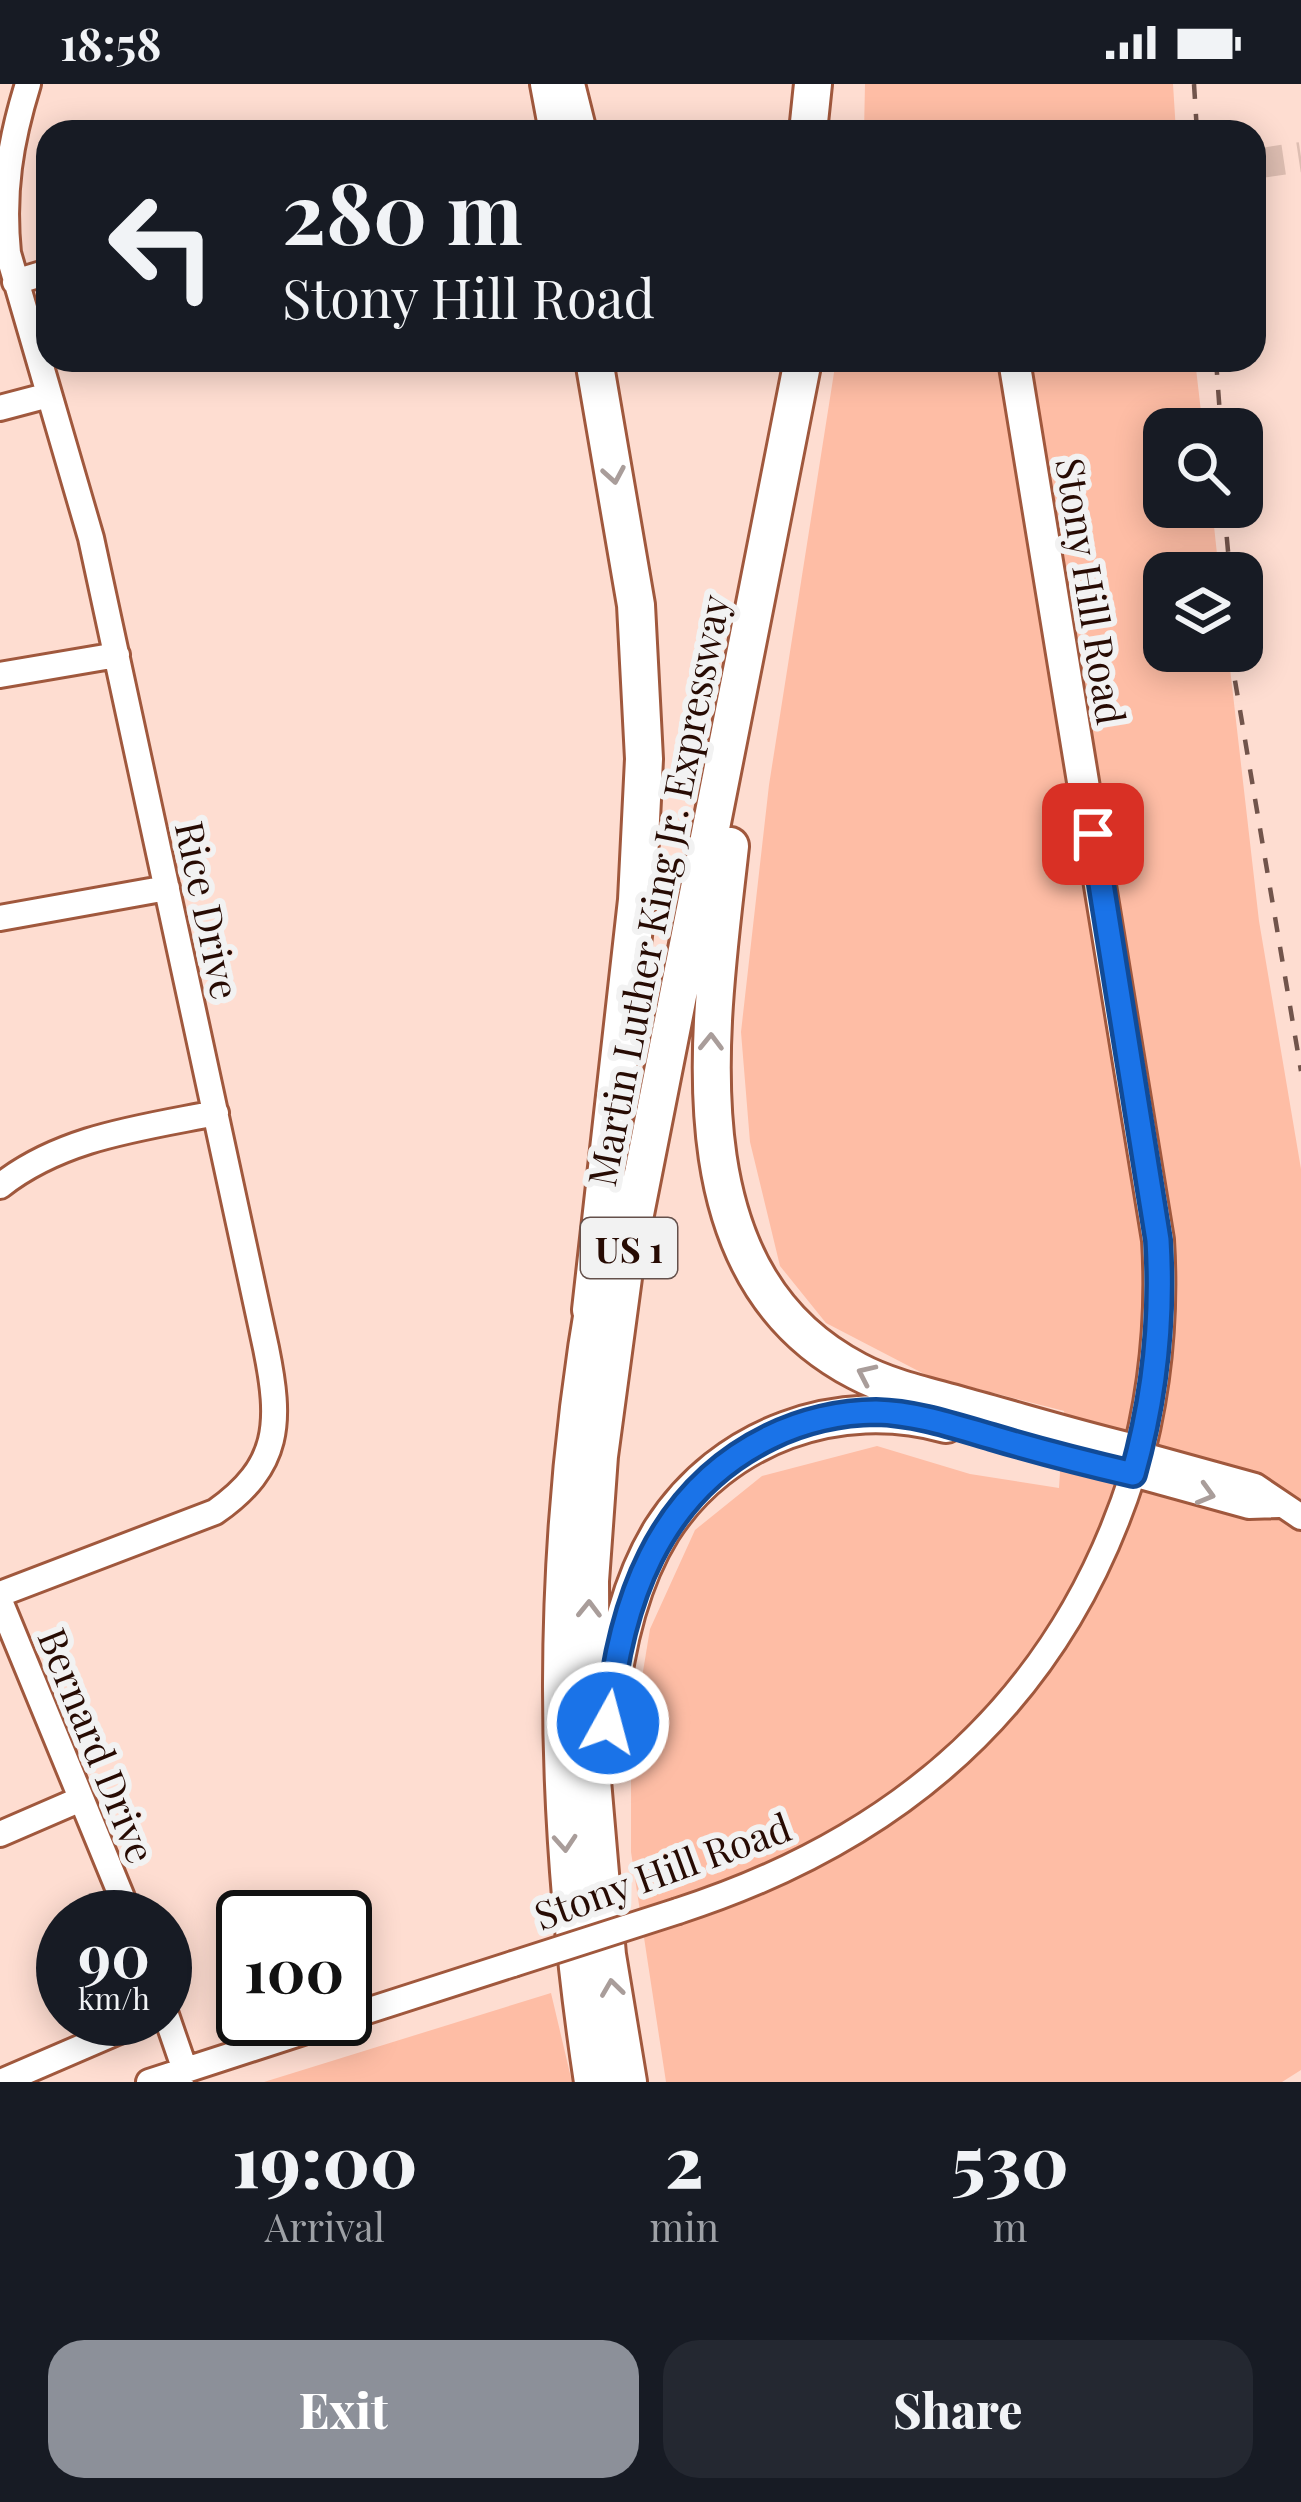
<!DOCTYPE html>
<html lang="en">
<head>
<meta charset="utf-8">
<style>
	:root { --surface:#171b24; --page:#242831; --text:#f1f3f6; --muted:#9ea1a6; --accent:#8c9099 }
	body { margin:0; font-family:"Playfair Display",serif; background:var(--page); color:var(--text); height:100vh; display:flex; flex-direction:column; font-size:45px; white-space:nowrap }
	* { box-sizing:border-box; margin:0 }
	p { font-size:39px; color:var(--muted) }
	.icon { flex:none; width:66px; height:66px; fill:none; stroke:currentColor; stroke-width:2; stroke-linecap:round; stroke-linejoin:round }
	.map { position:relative; height:1998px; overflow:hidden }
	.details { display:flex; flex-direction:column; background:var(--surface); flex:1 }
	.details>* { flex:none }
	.banner { position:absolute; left:36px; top:36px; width:1230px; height:252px; border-radius:36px; box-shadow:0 6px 30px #0003; background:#171b24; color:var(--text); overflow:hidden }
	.buttons { position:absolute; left:1143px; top:324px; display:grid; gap:24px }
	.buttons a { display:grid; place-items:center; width:120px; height:120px; border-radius:24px; background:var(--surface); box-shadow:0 6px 30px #0003; font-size:60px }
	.speed { position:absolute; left:36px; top:1806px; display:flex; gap:24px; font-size:60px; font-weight:700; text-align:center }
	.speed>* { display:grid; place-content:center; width:156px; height:156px; border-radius:50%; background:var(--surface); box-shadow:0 6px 30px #0003; line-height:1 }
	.speed small { font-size:30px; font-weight:400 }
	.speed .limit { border:6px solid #111; border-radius:18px; background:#fff; color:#111 }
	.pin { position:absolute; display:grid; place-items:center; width:102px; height:102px; color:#fff; margin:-51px; border-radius:24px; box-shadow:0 6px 18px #0006 }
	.me { position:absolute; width:132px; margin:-66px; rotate:7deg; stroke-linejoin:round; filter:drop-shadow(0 0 9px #0008) }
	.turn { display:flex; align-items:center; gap:42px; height:252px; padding:0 48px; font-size:54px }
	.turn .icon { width:156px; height:156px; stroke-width:2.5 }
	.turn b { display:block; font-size:84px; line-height:102px }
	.eta { display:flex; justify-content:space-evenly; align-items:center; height:204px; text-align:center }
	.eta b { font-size:72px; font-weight:800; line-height:84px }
	.button { display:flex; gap:24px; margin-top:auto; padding:24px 48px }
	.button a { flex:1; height:138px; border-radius:36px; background:var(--accent); color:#fff; font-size:48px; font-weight:800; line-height:138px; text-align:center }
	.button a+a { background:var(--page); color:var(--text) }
	.status { display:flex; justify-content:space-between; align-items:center; height:84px; padding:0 60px; background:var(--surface); direction:ltr }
	.status svg { height:33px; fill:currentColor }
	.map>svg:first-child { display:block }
	.green { fill:#febda5 }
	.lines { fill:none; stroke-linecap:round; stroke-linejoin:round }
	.major-tunnel { stroke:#debeb2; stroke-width:30; stroke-dasharray:30 15; stroke-linecap:butt }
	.minor-casing { stroke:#a0583d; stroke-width:30 }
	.major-casing { stroke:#a0583d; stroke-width:36 }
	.highway-casing { stroke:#a0583d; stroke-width:42 }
	.minor { stroke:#fff; stroke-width:24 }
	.major { stroke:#fff; stroke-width:30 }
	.highway { stroke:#fff; stroke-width:36 }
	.rail { stroke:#72544b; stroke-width:4.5; stroke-dasharray:15 15; stroke-linecap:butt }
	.minor-bridge-casing { stroke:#a0583d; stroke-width:30; stroke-linecap:butt }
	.minor-bridge { stroke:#fff; stroke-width:24 }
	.oneway { stroke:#a99d9a }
	.route-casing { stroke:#114b97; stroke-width:30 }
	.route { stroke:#1a73e8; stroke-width:21 }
	.labels { text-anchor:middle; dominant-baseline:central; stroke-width:12; stroke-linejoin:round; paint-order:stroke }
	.shield { fill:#f2f2f2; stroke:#64504b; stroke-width:3 }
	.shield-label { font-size:36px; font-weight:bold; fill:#270b03 }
	.street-label { font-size:39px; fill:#270b03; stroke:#f2f2f2 }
</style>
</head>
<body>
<div class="status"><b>18:58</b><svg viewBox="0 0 49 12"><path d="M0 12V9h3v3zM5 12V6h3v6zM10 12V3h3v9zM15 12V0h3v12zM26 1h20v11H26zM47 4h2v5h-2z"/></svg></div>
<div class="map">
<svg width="1301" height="1998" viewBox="0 0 1301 1998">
	<rect width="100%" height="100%" fill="#feddd1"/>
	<path class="green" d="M865 0H1173L1176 48H864Z
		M836 276H1195L1203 345H1164V423H1212L1219 489H1164V567H1228L1259 837 1301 1085V1986L1282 1998H666L631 1768V1660L650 1545 695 1446 762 1392 877 1362 970 1390 1059 1404 1064 1327 928 1292 826 1239 780 1182 750 1058 741 948 769 701Z
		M551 1909 572 1998H264Z"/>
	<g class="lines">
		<path class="major-tunnel" d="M1254 80 1301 73"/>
		<g class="minor-casing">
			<path id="minor" d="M15 198 48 188
				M0 324 49 311
				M0 591 117 571
				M0 834 167 804
				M0 1102C62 1053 141 1044 216 1029
				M1139 1370 1255 1402 1301 1433
				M0 1510 215 1428C281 1382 281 1338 266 1264L91 454 8 169C2 108 10 58 28 0
				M0 1517 130 1833
				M0 1750 81 1715
				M678 1827C901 1755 1061 1617 1133 1390L1249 1422 1279 1421
				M165 1928 185 1986 179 1998
				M345 1934 513 1880
				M1 1998 147 1935
				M149 1998 343 1935"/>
		</g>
		<g class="major-casing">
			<path id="major" d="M546 0 555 48
				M569 0 581 48
				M1014 276 1158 1156C1163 1237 1155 1312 1133 1390"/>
		</g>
		<g class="highway-casing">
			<path id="highway" d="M808 48 813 0
				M730 762C711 937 667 1188 857 1287 889 1304 927 1312 962 1322 1021 1338 1079 1356 1139 1370
				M591 1226 637 816 644 675 636 521 594 276
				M608 1632C614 1569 628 1501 662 1446 723 1351 839 1310 946 1340
				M593 1998C552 1727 550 1472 597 1202
				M628 1998 607 1871 591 1685 590 1497 599 1372 624 1186 803 276"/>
		</g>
		<use href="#minor" class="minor"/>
		<use href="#major" class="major"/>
		<use href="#highway" class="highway"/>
		<path class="rail" d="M1194 0 1197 48
			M1216 276 1221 345
			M1224 423 1230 489
			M1230 567 1301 987"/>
		<g class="minor-bridge-casing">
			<path id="minor-bridge" d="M513 1880 678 1827"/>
		</g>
		<use href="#minor-bridge" class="minor-bridge"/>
	</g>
	<defs><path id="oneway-chevron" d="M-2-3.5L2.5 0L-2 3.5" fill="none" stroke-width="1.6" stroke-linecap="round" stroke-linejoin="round" transform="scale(3)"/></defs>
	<g class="oneway">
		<use href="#oneway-chevron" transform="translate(614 391) rotate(80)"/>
		<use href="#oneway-chevron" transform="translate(711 958) rotate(-89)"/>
		<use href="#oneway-chevron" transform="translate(866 1290) rotate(-155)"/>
		<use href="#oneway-chevron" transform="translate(1206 1410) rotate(16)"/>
		<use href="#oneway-chevron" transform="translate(589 1525) rotate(-89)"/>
		<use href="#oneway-chevron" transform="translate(565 1759) rotate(86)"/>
		<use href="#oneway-chevron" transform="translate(612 1904) rotate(-98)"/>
	</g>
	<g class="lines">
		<g class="route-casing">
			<path id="route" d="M608 1639C619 1521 657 1408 770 1353 802 1337 841 1328 876 1328 916 1329 954 1342 992 1353 1039 1367 1086 1379 1133 1390 1155 1312 1163 1237 1158 1156L1093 750"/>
		</g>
		<use href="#route" class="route"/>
	</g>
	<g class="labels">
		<rect class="shield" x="581" y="1134" width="96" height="60" rx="9"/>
		<g class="shield-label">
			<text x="629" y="1164">US 1</text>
		</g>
		<g class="street-label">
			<text transform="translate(1092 507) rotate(81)">Stony Hill Road</text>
			<text transform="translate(657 806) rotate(-79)">Martin Luther King Jr. Expressway</text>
			<text transform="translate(209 826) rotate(78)">Rice Drive</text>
			<text transform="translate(98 1661) rotate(68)">Bernard Drive</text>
			<text transform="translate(662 1786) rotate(-20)">Stony Hill Road</text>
		</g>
	</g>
</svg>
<div class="buttons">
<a><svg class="icon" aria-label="search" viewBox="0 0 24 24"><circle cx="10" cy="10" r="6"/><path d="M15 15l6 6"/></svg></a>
<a><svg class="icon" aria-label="layers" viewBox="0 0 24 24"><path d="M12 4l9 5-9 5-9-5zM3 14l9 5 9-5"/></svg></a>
</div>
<div class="speed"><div>90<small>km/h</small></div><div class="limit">100</div></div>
<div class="pin" style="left:1093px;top:750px;background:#d93025"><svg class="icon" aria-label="arrive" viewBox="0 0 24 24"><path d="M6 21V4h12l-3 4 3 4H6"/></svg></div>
<svg class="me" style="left:608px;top:1639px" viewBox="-20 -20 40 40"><circle r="17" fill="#1a73e8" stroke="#fff" stroke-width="3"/><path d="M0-11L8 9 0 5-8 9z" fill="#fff"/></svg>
<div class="banner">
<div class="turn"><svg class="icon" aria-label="left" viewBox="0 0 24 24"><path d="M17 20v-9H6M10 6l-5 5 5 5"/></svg><div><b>280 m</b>Stony Hill Road</div></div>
</div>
</div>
<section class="details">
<div class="eta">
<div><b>19:00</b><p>Arrival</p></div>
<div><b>2</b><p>min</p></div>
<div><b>530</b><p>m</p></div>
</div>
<div class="button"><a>Exit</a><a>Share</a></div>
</section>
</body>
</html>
